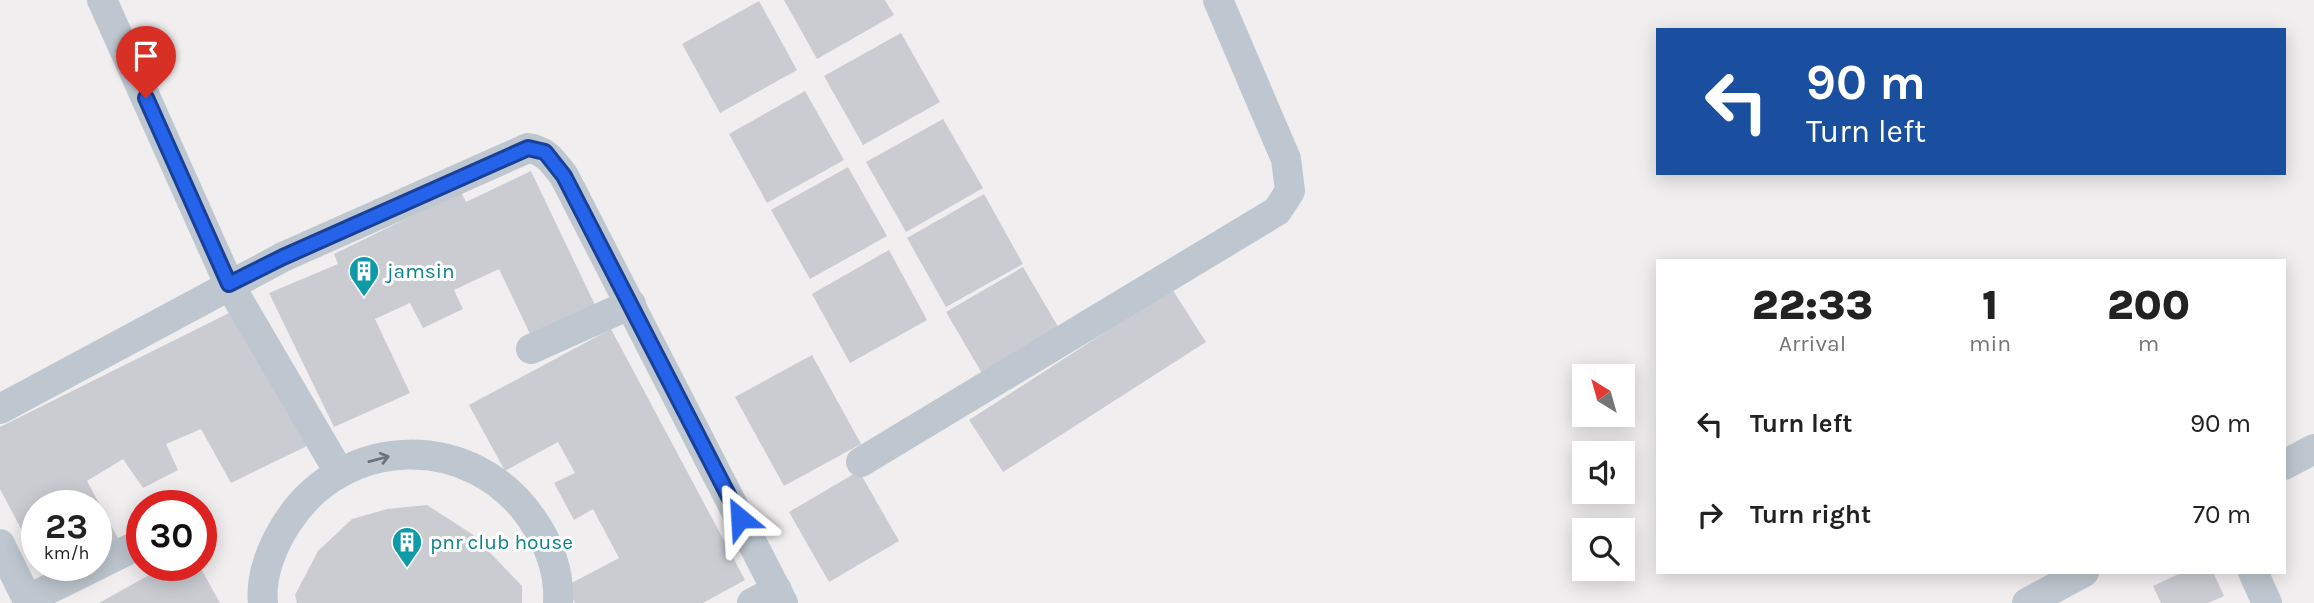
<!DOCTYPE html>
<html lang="en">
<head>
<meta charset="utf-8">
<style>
	:root { --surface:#fff; --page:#f6f6f6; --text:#222; --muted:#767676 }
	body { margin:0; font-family:Karla,sans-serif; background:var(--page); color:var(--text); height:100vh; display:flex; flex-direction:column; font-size:26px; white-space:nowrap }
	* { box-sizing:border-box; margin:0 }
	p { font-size:23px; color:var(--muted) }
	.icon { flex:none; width:38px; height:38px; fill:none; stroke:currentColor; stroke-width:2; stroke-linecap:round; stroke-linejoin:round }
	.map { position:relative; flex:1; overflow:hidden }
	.side { position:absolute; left:1656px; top:259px; width:630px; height:315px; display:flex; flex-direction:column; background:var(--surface); border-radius:0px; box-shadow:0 4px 18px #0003 }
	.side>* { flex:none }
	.banner { position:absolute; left:1656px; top:28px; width:630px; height:147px; border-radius:0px; box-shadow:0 4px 18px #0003; background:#1a4fa0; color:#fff; overflow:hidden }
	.needle { width:46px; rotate:323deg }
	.controls { position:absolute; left:1572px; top:364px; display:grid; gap:14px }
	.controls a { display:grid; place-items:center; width:63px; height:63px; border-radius:0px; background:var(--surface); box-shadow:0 4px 18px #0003; font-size:35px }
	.speed { position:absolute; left:21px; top:490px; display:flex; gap:14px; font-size:35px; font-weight:700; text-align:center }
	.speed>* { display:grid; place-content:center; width:91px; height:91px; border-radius:50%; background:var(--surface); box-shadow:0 4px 18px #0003; line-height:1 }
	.speed small { font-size:18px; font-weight:400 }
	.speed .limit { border:10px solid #d22; background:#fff; color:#111 }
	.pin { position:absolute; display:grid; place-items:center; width:60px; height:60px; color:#fff; margin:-72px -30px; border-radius:50% 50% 50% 0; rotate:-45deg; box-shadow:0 0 7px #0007 }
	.pin .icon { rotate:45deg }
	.me { position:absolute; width:77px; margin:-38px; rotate:333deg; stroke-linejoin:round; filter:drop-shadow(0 0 5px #0008) }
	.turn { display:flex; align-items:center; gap:24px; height:147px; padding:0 35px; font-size:32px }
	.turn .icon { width:91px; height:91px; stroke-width:2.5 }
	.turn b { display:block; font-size:49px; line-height:60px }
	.eta { display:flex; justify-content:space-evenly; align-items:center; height:119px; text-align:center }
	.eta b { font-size:42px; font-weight:800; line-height:49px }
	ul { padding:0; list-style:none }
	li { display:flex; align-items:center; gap:21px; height:91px; padding:0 35px }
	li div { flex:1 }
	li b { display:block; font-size:26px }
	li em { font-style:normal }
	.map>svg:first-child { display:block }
	.building { fill:#caccd2 }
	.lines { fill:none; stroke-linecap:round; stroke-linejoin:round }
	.street { stroke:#bec7d0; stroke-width:30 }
	.oneway { stroke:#6a737e }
	.route-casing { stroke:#184099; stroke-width:18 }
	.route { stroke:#2563eb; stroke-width:12 }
	.labels { text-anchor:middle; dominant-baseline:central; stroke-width:6; stroke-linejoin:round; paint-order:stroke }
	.culture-label { font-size:21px; fill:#0d838f; stroke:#fff; text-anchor:start }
</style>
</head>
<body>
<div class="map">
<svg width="2314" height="603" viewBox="0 0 2314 603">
	<rect width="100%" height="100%" fill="#f0eeee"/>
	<path class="building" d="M784 0H885L894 15 817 59Z
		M759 1 797 70 720 113 682 44Z
		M901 33 940 102 863 145 824 76Z
		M805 91 844 160 767 203 729 134Z
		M943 119 983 188 906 232 866 162Z
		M848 167 887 236 810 279 771 210Z
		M531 171 595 305 531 336 499 269 454 290 463 309 423 328 410 303 375 319 410 393 334 427 269 293 338 264 334 254 461 192 466 202Z
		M984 194 1023 264 946 307 907 238Z
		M889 250 927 320 850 363 812 294Z
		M1023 267 1060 330 983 375 946 312Z
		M1172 289 1206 342 1003 472 969 420Z
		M235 310 309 445 231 483 201 429 166 444 178 470 143 488 123 459 87 481 120 542 96 553V506H37V559L0 489V427Z
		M611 329 745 580 703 603H575L566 586 619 558 593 509 574 520 554 483 575 473 558 442 505 471 469 405Z
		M812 355 861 444 784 486 735 397Z
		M859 471 899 541 829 582 789 512Z
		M427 505 472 534 522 586V603H297L295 595 318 551 352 519 387 509Z
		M167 565H199L220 603H99Z
		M2183 572H2213L2224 596 2208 603H2161L2153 586Z"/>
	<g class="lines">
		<path class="street" d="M102 0 229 284 339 472
			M531 349 631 304
			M0 409 283 257 528 148C547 151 553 162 564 176L783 603
			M861 462 1277 211 1290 191 1286 159 1218 0
			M2284 465 2314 449
			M0 544 29 603
			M2253 572 2267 603
			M27 600 142 543
			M263 603C260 576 272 546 287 523 344 434 472 431 532 519 549 543 560 573 558 603
			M752 603 777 590
			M2027 603 2084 572"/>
	</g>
	<defs><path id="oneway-shaft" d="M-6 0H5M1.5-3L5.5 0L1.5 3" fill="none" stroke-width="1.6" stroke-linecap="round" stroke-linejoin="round" transform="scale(1.75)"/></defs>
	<use class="oneway" href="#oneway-shaft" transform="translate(379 459) rotate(-15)"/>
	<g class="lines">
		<g class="route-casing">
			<path id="route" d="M146 98 229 284 283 257 528 148 545 152 564 176 740 518"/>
		</g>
		<use href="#route" class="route"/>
	</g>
	<defs>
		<g id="building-pin" transform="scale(1.575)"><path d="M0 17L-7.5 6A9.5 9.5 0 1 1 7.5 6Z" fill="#0f9aa8" stroke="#fff"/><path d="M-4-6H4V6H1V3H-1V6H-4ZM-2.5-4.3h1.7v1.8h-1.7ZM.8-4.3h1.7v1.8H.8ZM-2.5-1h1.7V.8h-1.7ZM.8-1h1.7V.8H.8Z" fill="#fff"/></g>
	</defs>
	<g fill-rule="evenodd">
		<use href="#building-pin" x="364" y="271"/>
		<use href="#building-pin" x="407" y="542"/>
	</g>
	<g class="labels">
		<g class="culture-label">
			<text x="387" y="271">jamsin</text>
			<text x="430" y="542">pnr club house</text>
		</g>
	</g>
</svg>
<div class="controls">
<a><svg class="needle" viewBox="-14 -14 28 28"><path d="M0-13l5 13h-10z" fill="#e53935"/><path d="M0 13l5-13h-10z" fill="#767676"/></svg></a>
<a><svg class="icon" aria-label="sound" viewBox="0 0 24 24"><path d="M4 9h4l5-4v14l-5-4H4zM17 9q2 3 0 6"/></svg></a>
<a><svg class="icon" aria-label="search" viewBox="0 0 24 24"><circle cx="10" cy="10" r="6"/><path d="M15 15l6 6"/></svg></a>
</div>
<div class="speed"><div>23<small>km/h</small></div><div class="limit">30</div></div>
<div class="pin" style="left:146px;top:98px;background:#d93025"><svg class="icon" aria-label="arrive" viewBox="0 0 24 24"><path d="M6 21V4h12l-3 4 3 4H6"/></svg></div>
<svg class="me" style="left:740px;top:518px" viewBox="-20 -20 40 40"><path d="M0-17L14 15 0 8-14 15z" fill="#2563eb" stroke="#fff" stroke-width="4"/></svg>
<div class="banner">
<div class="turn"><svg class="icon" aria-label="left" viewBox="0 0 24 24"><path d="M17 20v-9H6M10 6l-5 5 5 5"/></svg><div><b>90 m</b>Turn left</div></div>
</div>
<section class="side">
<div class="eta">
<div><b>22:33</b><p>Arrival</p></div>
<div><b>1</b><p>min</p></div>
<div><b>200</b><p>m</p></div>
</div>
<ul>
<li><svg class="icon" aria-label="left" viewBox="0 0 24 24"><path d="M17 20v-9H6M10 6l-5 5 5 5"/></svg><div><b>Turn left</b></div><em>90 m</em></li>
<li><svg class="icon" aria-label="right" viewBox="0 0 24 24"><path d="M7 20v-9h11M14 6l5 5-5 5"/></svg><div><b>Turn right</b></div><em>70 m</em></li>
</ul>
</section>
</div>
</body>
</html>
